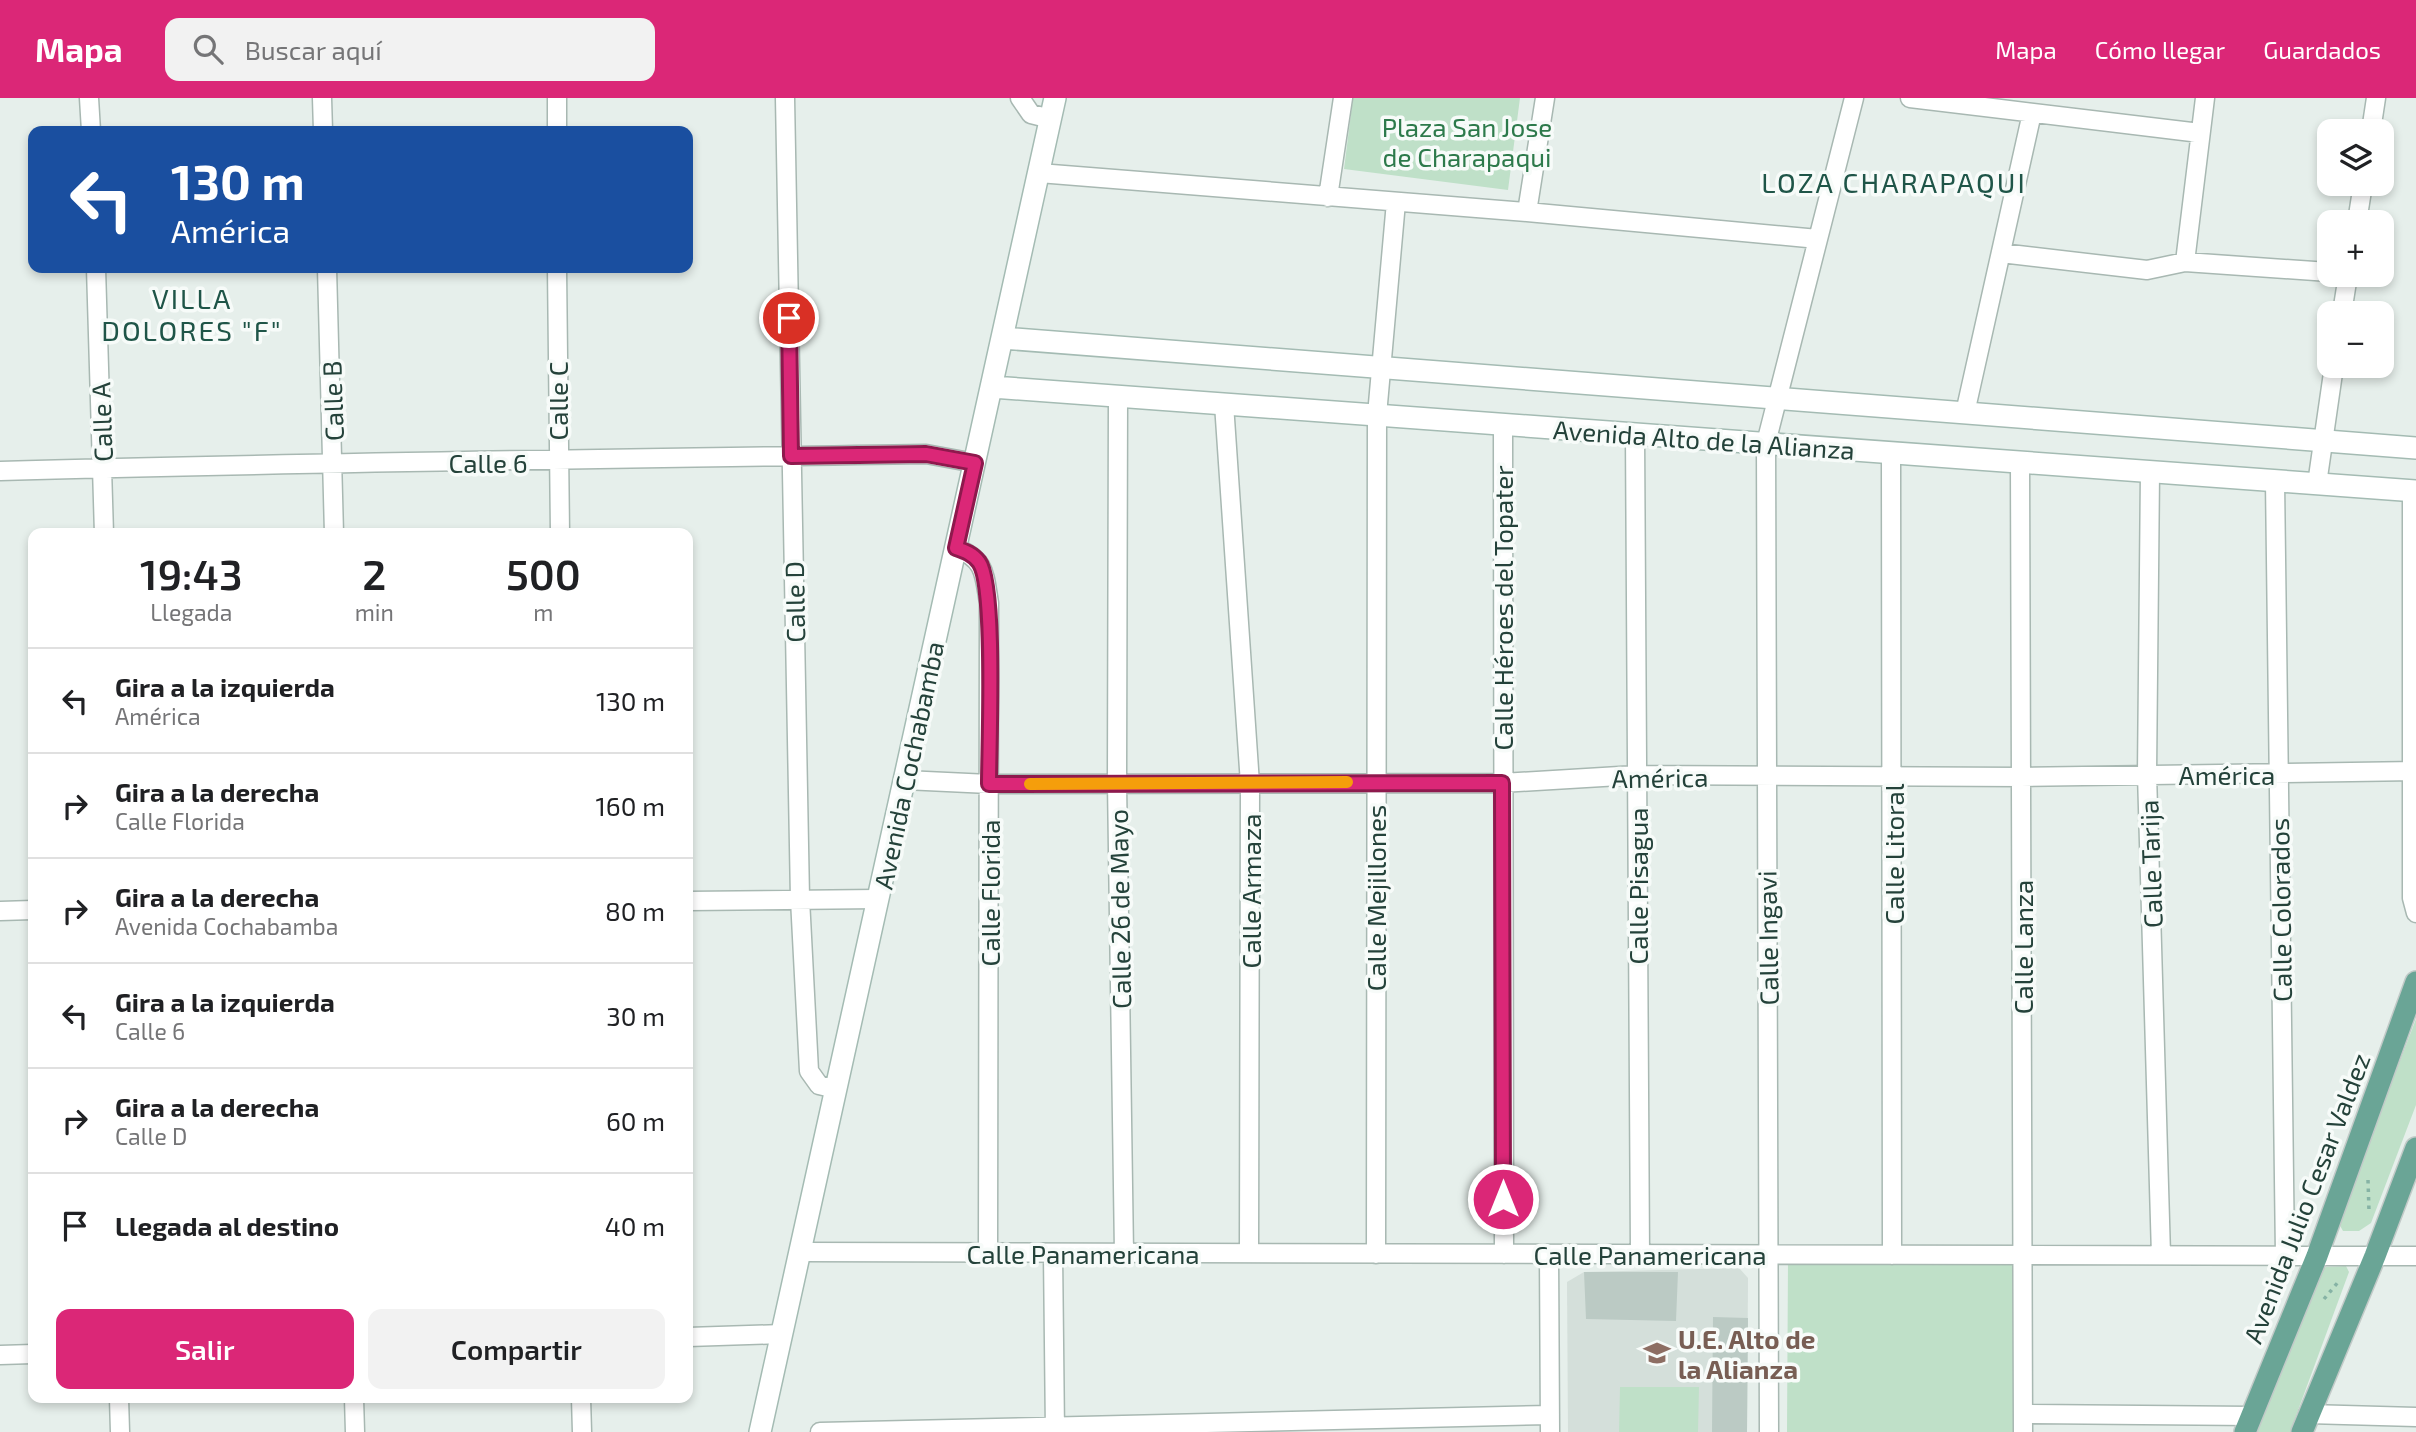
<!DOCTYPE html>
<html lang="es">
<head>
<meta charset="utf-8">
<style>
	:root { --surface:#fff; --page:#f2f2f2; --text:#202124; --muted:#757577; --line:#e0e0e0; --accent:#db2777 }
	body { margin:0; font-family:"Exo 2",sans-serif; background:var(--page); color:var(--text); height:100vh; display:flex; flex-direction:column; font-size:26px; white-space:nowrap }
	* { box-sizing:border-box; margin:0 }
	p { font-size:23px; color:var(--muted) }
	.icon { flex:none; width:38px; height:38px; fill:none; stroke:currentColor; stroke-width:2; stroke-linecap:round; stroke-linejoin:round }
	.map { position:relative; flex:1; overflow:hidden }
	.panel { position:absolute; left:28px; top:430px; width:665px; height:875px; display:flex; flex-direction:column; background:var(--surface); border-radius:14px; box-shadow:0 4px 10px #0003 }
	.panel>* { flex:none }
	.hud { position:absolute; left:28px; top:28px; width:665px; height:147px; border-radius:14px; box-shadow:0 4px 10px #0003; background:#1a4fa0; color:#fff; overflow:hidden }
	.tools { position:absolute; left:2317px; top:21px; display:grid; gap:14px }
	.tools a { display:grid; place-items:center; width:77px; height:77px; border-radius:14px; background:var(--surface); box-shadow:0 4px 10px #0003; font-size:35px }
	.pin { position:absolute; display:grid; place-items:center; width:60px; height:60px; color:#fff; margin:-30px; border:4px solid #fff; border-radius:50%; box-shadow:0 2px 7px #0007 }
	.me { position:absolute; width:77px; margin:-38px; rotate:0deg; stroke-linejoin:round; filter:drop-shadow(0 0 5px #0008) }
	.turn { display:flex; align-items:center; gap:24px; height:147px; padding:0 28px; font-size:32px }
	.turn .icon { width:91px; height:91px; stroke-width:2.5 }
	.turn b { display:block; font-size:49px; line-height:60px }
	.eta { display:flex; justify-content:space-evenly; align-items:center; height:119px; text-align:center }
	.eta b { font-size:42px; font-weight:600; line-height:49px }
	.cta { display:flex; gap:14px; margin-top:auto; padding:14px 28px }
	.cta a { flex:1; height:80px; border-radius:14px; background:var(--accent); color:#fff; font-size:28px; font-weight:600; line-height:80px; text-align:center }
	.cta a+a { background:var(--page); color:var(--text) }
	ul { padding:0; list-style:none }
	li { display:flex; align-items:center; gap:21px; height:105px; padding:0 28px; border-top:2px solid var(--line) }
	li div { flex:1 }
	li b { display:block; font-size:26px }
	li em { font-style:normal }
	header { display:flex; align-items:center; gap:42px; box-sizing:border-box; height:98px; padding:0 35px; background:var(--accent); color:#fff }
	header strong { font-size:33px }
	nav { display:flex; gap:38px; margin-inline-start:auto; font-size:24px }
	.search { width:490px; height:63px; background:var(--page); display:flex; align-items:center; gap:18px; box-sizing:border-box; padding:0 24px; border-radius:14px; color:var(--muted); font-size:26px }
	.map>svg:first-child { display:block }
	.built { fill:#d4dfda }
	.green { fill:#bfe0c8 }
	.building { fill:#bbcac4 }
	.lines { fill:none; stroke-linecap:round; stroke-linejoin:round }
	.street-casing { stroke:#a8b8b2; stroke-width:21 }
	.secondary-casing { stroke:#a4bbb3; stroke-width:24 }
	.primary-casing { stroke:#c2cac8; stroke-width:24 }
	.path { stroke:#86b3a5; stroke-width:3.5; stroke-dasharray:3.5 5; stroke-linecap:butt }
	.street { stroke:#fff; stroke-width:18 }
	.secondary { stroke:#fff; stroke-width:21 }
	.primary { stroke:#6aa596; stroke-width:21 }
	.route-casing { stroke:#8e194d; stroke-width:18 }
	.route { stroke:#db2777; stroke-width:12 }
	.slow { stroke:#f59e0b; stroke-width:12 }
	.labels { text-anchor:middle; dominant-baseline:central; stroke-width:7; stroke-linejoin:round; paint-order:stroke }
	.park-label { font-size:26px; fill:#2d7a4b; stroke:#f7fbf9 }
	.street-label { font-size:26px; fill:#24423a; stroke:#f7fbf9 }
	.education-label { font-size:26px; font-weight:bold; fill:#785e54; stroke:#f7fbf9; text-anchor:start }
	.neighbourhood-label { font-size:28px; letter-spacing:2px; fill:#1f5548; stroke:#f7fbf9 }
</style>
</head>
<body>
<header>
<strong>Mapa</strong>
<div class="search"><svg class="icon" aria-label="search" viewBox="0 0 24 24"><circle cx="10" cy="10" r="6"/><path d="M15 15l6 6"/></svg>Buscar aquí</div>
<nav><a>Mapa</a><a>Cómo llegar</a><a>Guardados</a></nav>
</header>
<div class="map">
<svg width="2416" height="1334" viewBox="0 0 2416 1334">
	<rect width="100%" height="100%" fill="#e6efeb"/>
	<path class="built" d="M1739 1170 1748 1180 1747 1334H1568L1567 1184 1584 1174Z"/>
	<path class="green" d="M1353 0H1520L1508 92 1344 71Z
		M2416 921V1007L2371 1125 2359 1133H2343L2338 1124Z
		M2015 1161 2014 1334H1787L1788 1162Z
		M2346 1168 2349 1174 2290 1334H2257L2315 1175 2326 1169Z
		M1620 1289H1699L1698 1334H1619Z"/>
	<path class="building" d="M1584 1174H1678L1676 1223 1586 1221Z
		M1713 1219 1748 1220 1747 1334H1712Z"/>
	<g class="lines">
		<g class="street-casing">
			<path id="street" d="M89 0 91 33
				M322 0 323 33
				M557 0V33
				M785 0 800 801 809 973 819 987 836 991
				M1020 0 1031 16 1051 21
				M1910 0 2200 35
				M2371 33 2376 0
				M1039 75 1527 114 1818 141
				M1328 99 1343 0
				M1527 114 1545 0
				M2357 124 2363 86
				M2001 155 2147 172 2185 164 2329 174
				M2185 164 2205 0
				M96 170 104 436
				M327 170 334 436
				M557 170 560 436
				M2342 215 2348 177
				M1118 298 1117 685 1124 1155
				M1224 306 1250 686 1249 1155
				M1965 315 2032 15
				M1503 326 1504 1156
				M1635 336 1640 1156
				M1891 355 1892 1157
				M2020 364 2023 1334
				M0 373C309 364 617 361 926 356L975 365
				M2150 374 2147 676 2161 1157
				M2275 383 2285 1158
				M2317 386 2334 268
				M2412 393V800L2416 815
				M956 450C986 462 984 476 989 505L988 1155
				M905 682 989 686 1502 685 1636 677 2021 679 2416 673
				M688 803 878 801
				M0 813 33 812
				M800 1154 2416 1158
				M1053 1155 1055 1334
				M1376 1156 1377 317 1396 104
				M1549 1156 1550 1334
				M688 1239 782 1236
				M0 1257 33 1256
				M119 1300 120 1334
				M354 1300 355 1334
				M581 1300 582 1334
				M2023 1316 2252 1318
				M2308 1316 2416 1319
				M820 1334 1550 1317
				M1769 1334 1766 345 1854 0"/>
		</g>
		<g class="secondary-casing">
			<path id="secondary" d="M1002 240 2416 350
				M992 289 2416 393
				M760 1334 1055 0"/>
		</g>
		<g class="primary-casing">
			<path id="primary" d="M2245 1334 2317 1158 2416 884
				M2302 1334 2375 1158 2416 1050"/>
		</g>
		<path class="path" d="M2368 1082 2369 1113
			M2324 1201 2339 1183"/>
		<use href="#street" class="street"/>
		<use href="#secondary" class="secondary"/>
		<use href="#primary" class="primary"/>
	</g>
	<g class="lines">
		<g class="route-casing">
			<path id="route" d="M789 220 791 358 926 356 975 365 956 450C965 453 973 456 979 464 996 487 989 648 989 686L1502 685 1503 1101"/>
		</g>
		<use href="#route" class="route"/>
		<path class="slow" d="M1030 686 1347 684"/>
	</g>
	<defs>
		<g id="school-bare" transform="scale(2.1)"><path d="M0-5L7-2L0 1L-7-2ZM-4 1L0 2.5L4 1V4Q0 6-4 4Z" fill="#8d6e63" stroke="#f7fbf9" stroke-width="2.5" paint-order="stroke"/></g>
	</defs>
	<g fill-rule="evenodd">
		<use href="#school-bare" x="1657" y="1255"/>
	</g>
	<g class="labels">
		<g class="park-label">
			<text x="1467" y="28">Plaza San Jose<tspan x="1467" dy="30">de Charapaqui</tspan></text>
		</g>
		<g class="street-label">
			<text transform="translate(332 303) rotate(-92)">Calle B</text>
			<text transform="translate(557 303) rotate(-90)">Calle C</text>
			<text transform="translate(101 324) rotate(-92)">Calle A</text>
			<text transform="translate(1704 341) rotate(4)">Avenida Alto de la Alianza</text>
			<text x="488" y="364">Calle 6</text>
			<text transform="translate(794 504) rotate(-91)">Calle D</text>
			<text transform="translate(1502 510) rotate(-90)">Calle Héroes del Topater</text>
			<text transform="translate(908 667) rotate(-78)">Avenida Cochabamba</text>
			<text x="2227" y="676">América</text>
			<text transform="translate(1660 679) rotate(-1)">América</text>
			<text transform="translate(1893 756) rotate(-90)">Calle Litoral</text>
			<text transform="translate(2150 766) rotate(-92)">Calle Tarija</text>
			<text transform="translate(1637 788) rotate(-90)">Calle Pisagua</text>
			<text transform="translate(1250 793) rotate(-90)">Calle Armaza</text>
			<text transform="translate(989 795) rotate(-90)">Calle Florida</text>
			<text transform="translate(1375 800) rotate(-90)">Calle Mejillones</text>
			<text transform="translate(1119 811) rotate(-91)">Calle 26 de Mayo</text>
			<text transform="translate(2280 812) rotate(-91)">Calle Colorados</text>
			<text transform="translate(1767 840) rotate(-91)">Calle Ingavi</text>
			<text transform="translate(2022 849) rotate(-90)">Calle Lanza</text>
			<text transform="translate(2306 1100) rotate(-69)">Avenida Julio Cesar Valdez</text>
			<text x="1083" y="1155">Calle Panamericana</text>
			<text x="1650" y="1156">Calle Panamericana</text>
		</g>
		<g class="education-label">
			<text x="1678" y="1240">U.E. Alto de<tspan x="1678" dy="30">la Alianza</tspan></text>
		</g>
		<g class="neighbourhood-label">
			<text x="1894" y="84">LOZA CHARAPAQUI</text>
			<text x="192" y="200">VILLA<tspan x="192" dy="32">DOLORES "F"</tspan></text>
		</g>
	</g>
</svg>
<div class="tools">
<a><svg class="icon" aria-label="layers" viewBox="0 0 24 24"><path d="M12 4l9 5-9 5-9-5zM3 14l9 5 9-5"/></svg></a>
<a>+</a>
<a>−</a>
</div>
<div class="pin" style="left:789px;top:220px;background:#d93025"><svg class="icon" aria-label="arrive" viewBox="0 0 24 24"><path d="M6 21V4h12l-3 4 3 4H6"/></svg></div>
<svg class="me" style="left:1503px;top:1101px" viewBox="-20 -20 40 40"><circle r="17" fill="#db2777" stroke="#fff" stroke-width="3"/><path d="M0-11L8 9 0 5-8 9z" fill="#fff"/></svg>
<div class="hud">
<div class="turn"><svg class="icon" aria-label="left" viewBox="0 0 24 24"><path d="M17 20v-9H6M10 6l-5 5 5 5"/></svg><div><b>130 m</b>América</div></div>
</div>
<section class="panel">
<div class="eta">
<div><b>19:43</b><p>Llegada</p></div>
<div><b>2</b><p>min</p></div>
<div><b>500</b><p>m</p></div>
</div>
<ul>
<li><svg class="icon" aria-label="left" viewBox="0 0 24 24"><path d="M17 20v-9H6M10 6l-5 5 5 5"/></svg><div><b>Gira a la izquierda</b><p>América</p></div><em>130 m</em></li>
<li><svg class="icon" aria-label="right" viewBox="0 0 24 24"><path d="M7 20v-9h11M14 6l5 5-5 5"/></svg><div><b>Gira a la derecha</b><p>Calle Florida</p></div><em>160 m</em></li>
<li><svg class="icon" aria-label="right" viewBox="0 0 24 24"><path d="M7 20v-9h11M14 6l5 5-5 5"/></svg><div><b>Gira a la derecha</b><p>Avenida Cochabamba</p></div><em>80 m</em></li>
<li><svg class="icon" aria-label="left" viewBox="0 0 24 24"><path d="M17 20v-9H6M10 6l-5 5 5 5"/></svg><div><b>Gira a la izquierda</b><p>Calle 6</p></div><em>30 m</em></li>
<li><svg class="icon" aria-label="right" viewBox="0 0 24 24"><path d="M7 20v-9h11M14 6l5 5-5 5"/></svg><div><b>Gira a la derecha</b><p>Calle D</p></div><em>60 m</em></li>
<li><svg class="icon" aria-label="arrive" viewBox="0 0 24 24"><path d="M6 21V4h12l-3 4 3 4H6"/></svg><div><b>Llegada al destino</b></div><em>40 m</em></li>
</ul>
<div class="cta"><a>Salir</a><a>Compartir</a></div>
</section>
</div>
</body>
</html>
